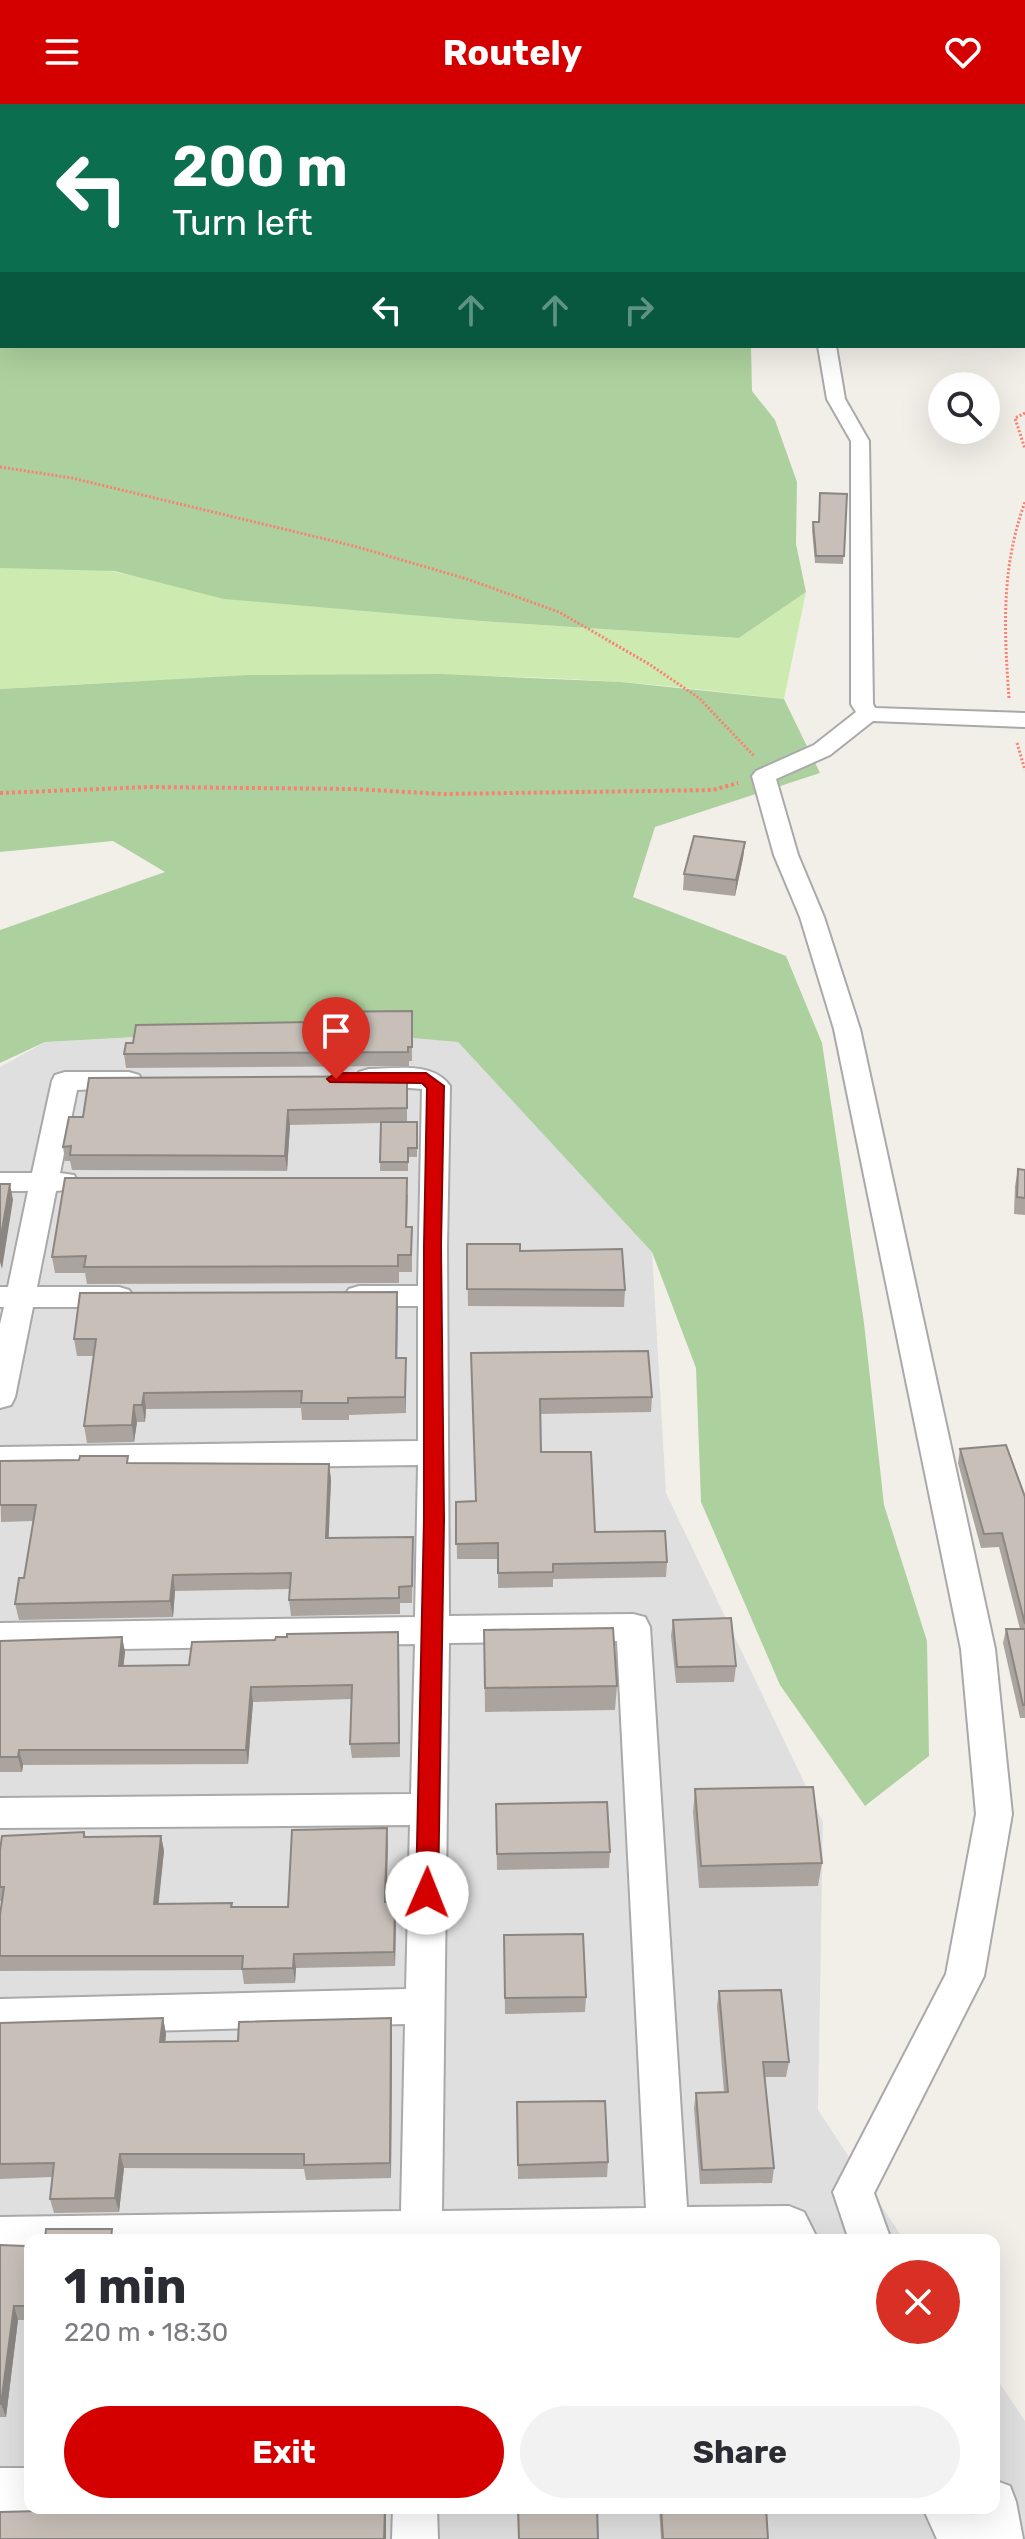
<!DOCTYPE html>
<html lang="en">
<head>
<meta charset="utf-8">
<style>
	:root { --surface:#fff; --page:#f2f2f3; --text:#2b2b33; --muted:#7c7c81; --accent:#d40000 }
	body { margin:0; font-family:Rubik,sans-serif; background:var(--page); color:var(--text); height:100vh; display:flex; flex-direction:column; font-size:30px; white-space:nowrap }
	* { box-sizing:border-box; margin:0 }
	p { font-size:26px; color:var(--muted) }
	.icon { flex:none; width:44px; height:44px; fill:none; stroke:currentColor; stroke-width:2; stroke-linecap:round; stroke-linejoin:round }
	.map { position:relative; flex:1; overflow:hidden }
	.panel { position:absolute; left:24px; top:2130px; width:976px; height:280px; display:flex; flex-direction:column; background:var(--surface); border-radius:16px; box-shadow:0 8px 32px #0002 }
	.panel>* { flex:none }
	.hud { position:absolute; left:0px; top:0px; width:1026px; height:244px; box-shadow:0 8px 32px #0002; background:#0b6e4f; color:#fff; overflow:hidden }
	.controls { position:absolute; left:928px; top:268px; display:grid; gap:16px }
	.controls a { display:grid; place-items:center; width:72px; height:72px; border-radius:50%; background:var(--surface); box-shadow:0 8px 32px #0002; font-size:40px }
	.pin { position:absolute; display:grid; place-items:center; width:68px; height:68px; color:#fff; margin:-82px -34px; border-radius:50% 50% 50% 0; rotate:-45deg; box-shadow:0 0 8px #0007 }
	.pin .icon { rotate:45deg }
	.me { position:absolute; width:88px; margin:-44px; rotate:1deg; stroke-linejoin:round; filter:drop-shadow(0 0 6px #0008) }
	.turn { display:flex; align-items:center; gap:28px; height:168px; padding:0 40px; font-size:36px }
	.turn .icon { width:104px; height:104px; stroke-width:2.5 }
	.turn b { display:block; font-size:56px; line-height:68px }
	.lanes { display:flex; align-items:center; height:76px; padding:0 40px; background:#0003; justify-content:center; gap:40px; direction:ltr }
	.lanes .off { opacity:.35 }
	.round { display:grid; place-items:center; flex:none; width:84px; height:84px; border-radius:42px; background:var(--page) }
	.head { display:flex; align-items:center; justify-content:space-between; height:136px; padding:0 40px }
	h1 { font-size:48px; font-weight:700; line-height:60px }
	.cta { display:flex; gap:16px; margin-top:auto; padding:16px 40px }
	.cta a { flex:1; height:92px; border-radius:48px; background:var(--accent); color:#fff; font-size:32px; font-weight:700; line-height:92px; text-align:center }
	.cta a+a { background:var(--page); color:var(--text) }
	header { display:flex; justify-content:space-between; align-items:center; height:104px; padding:0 40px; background:var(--accent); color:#fff; font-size:36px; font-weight:700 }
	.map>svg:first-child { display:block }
	.residential { fill:#e0dfdf }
	.grass { fill:#cdebb0 }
	.forest { fill:#add19e }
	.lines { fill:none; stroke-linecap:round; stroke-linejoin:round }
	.stream { stroke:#aad3df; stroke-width:5 }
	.street-casing { stroke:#a9a9a9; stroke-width:4 }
	.highway-casing { stroke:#dc2a67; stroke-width:4 }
	.path-far1 { stroke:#fa8072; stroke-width:3; stroke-dasharray:2 2; stroke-linecap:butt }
	.path { stroke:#fa8072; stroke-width:4; stroke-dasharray:3 3; stroke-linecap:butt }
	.street { fill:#fff; fill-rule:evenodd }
	.highway { fill:#e892a2; fill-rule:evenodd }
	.wall { fill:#aba49e }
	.shaded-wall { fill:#8b8681 }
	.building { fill:#c7bfb8; stroke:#8b8681; stroke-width:2 }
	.route { fill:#d40000; stroke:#8a0000; stroke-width:2 }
</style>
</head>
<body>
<header><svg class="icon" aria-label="menu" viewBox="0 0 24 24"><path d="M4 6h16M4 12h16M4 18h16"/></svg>Routely<svg class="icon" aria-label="heart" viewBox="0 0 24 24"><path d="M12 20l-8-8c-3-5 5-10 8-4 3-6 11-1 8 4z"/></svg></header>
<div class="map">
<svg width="1025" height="2435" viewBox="0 0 1025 2435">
	<rect width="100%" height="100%" fill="#f2efe9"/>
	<path class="residential" d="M336 923 458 938 652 1147 666 1389 823 1718 818 2006 904 2136H30V2404H994V2271L1025 2317V2435H0V963L45 938Z"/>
	<path class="grass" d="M0 457 106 466 242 496 480 517 739 534 806 488 784 595C729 589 675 582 620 578 413 564 207 572 0 585Z"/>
	<path class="forest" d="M0 59 2 242H751L752 287 775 316 797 378 796 440 806 488 739 534 480 517 224 495 114 467 0 464Z
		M440 570 621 578 784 595 820 669 655 723 633 793 786 852 822 939 864 1219 884 1401 927 1537 929 1652 865 1702 780 1581 701 1398 696 1264 652 1148 458 938 303 924 45 938 0 959V826L165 768 113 737 0 748V585L249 571Z"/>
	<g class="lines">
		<path class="stream" d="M369 0 374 2"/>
		<g class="street-casing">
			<path id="street" d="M319 0H367L368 2H320Z
				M2 46V56L0 57V47Z
				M818 242H836L845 295 869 337 873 600 875 604 1025 609V623L873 617 830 651 776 675 798 751 824 813 860 925 995 1545 1012 1710 984 1872 874 2089 891 2136H849L833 2088 946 1870 976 1710 961 1545 834 925 800 813 774 751 752 672 756 667 814 641 856 608 851 600V337L827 295Z
				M369 965C395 965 433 957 450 982L447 1142 449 1512 633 1510 645 1513 650 1523 687 2103 789 2102 804 2108 818 2136H30V2153H0V2113L401 2107 405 1920 0 1931V1895L406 1885 410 1721 0 1724V1694L411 1690 415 1540 0 1547V1519L415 1513 418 1361 0 1367V1343L418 1337V1202H359L349 1199 344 1192 349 1185 359 1182H418L422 985 359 980 356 974 359 968ZM617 1537 646 2104 442 2107 449 1539Z
				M65 968H129L139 971 142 977 139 983 77 986 60 1069 74 1071 78 1078 74 1085 56 1087 37 1183H119L129 1186 134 1193 129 1200 119 1203H33L15 1293 11 1301 0 1304V1220L4 1203H0V1183H8L28 1087H0V1069H32L52 977 55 971Z
				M0 2364H30V2404H40L30 2408H0Z
				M994 2376 1010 2382 1016 2398 1023 2435H937L923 2404H970L974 2411 973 2404H994Z
				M393 2404H437L438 2435H392Z"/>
		</g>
		<g class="highway-casing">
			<path id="highway" d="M561 0H592L594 2H563Z
				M613 0H644L646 2H615Z
				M1024 90H1025V104H1024Z"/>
		</g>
		<path class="path-far1" d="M1025 309 1015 314 1025 345
			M0 363 72 374 354 442 467 475 559 508 649 560 699 594 754 652
			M1009 594C1004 525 1001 464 1025 398
			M1017 639 1025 666"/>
		<path class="path" d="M0 689 149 683 353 685 444 690 713 686 738 679"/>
		<use href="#street" class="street"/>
		<use href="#highway" class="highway"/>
	</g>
	<path class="wall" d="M694 0H727L724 2H704Z
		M847 390 843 460 815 459 812 426 813 418H819Z
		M745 738 743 754 735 792 683 786 684 770Z
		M412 907V957H409V962L126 964 124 950 133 939 311 918Z
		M407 972V1018L417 1026V1053H408V1067H380L381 1019 290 1021 287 1067 72 1066 70 1057H65L63 1043 83 1013Z
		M1018 1065 1025 1066V1111L1014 1110 1015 1082Z
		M408 1091 407 1123 412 1140V1168H399V1179L87 1180 85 1169H55L52 1153Z
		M467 1140 625 1186 624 1203 468 1202Z
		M397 1188V1254L406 1271V1309L349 1311V1316H302L301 1304 146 1305 145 1318H137L134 1338 87 1339 84 1322 94 1252H77L74 1235Z
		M471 1249 652 1293 651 1308 540 1310 541 1348 595 1428 667 1458 666 1473 553 1475V1483L498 1484V1455H457L456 1398 476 1397Z
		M960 1345 1025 1393V1614H1020L1003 1539 1006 1525H1020L999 1443 981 1444 958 1359Z
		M79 1356 129 1359 329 1360 331 1376 328 1434 413 1449 412 1499H400V1510L291 1512 289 1496 290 1485 175 1487 173 1513 19 1516 15 1500 24 1474 33 1417 1 1418 0 1357Z
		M673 1516 736 1562 734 1578 676 1579 671 1532Z
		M484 1526 617 1582 615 1606 485 1608Z
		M122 1533 125 1548 123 1562 189 1561 399 1543 400 1653 352 1654 350 1640 352 1595 253 1598 248 1660 23 1661 22 1668H0V1537Z
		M695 1685 822 1759 818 1782 699 1784 693 1708Z
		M496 1700 610 1748 609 1764 497 1766Z
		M84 1728 86 1733 161 1732 164 1747 158 1800 232 1799V1803H288L388 1739 386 1798 396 1813 395 1862 296 1864 295 1879 244 1880 242 1866 0 1867V1811L2 1797H0V1746Z
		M504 1831 586 1893 585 1908 505 1910Z
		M719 1887 789 1958 786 1973H765L774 2064 772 2079 700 2080 694 2004 696 1989 724 1988 717 1902Z
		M163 1914 166 1930 165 1938 238 1937 392 1929 391 2074 306 2076 304 2065 124 2064 119 2108 54 2109 50 2095 52 2073 0 2075V1919Z
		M517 1998 608 2058 607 2073 518 2075Z
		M30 2139V2216H18L6 2313H0V2141L25 2142Z
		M659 2404H766L768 2435H661Z"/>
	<path class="shaded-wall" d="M745 738 743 754 735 792 736 776Z
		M288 1006 290 1021 287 1067 285 1052Z
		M10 1080 13 1096 2 1165 0 1158V1138Z
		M397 1188 398 1205 397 1271 396 1254Z
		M406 1254V1309L405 1293Z
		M144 1289 146 1305 145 1318 142 1301Z
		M134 1301 137 1318 134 1338 132 1321Z
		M329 1360 331 1376 328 1451 326 1434Z
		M173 1471 175 1487 173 1513 170 1497Z
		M122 1533 125 1548 122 1577 119 1562Z
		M251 1583 253 1598 248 1660 246 1646Z
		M19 1646 23 1661 22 1668 18 1653Z
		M387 1724 388 1739 386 1813 385 1798Z
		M161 1732 164 1747 157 1815 154 1800Z
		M395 1798 396 1813 395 1862 394 1848Z
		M294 1850 296 1864 295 1879 293 1864Z
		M163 1914 166 1930 164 1953 160 1938Z
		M391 1914 392 1929 391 2074 390 2059Z
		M120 2050 124 2064 119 2108 115 2094Z
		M14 2202 18 2216 6 2313 1 2300Z
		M385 2404H386V2435H384Z"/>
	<path class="building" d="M820 389 847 390 844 452H816L813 418H819Z
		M694 732 745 738 736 776 684 770Z
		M412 907V943H408V948L124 950 126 939H133L136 921 311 918V908Z
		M407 972V1004L288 1006 285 1052 70 1051 71 1042 63 1043 69 1013H83L89 974Z
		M381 1018H417V1044H408V1058H380Z
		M1018 1065 1025 1066V1094L1017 1093Z
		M65 1074H407L406 1123H412L411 1151H398V1162L84 1163 86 1152 52 1153Z
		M0 1080H10L0 1138Z
		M467 1140H520V1147L622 1145 625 1186 467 1185Z
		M397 1188 396 1254H406L405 1293 348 1294V1299H301L302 1287 144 1289 142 1301H134L132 1321 84 1322 96 1235H74L80 1189Z
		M648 1247 652 1293 540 1295 541 1348H591L595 1428 665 1427 667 1458 553 1460V1468L498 1469V1439L456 1440V1398L476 1397 471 1249Z
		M1006 1341 1025 1393V1520L1002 1429 984 1430 960 1345Z
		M80 1352H128L127 1359 329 1360 326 1434 413 1433 412 1482 399 1483V1494L289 1496 291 1469 173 1471 170 1497 15 1500 19 1474H24L36 1401H0V1357L79 1356Z
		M731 1514 736 1562 677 1563 673 1516Z
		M613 1524 617 1582 485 1584 484 1526Z
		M1006 1525H1025V1601H1023Z
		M398 1528 399 1639 350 1640 352 1581 251 1583 246 1646H19L18 1653H0V1537L122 1533 119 1562 189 1561 192 1538 275 1536 276 1533H287V1530Z
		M813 1683 822 1759 701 1762 695 1685Z
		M607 1698 610 1748 497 1750 496 1700Z
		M387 1724 385 1798H395L394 1848 294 1850 293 1864 242 1865 243 1852H0V1811L4 1783H0V1746L2 1732 84 1728V1733L161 1732 154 1800 232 1799 231 1803H288L292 1726Z
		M583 1830 586 1893 505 1894 504 1831Z
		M781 1886 789 1958H763L774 2064 702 2066 696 1989 728 1988 719 1887Z
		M163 1914 160 1938 238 1937 239 1918 391 1914 390 2059 304 2061V2050H120L115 2094 50 2095 54 2059 0 2060V1919Z
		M605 1997 608 2058 518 2061 517 1998Z
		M46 2125H112L111 2135H132V2136H45Z
		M399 2135V2136H256Z
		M28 2139H30V2202H14L1 2300H0V2141L25 2142Z
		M119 2404H385L384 2435H0V2408L119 2405Z
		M518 2404H597L598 2435H519Z
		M661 2404H766L768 2435H663Z"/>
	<path class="route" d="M336 969H426L444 982 441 1142 444 1415 438 1789 435 1796 427 1799 419 1796 416 1789 424 1415V1142L427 984 422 979 330 978 327 975Z"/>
</svg>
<div class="controls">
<a><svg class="icon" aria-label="search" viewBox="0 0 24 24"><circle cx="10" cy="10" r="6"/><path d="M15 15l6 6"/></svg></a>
</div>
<div class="pin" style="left:336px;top:975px;background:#d93025"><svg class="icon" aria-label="arrive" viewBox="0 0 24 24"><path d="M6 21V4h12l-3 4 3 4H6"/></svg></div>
<svg class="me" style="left:427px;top:1789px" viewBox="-20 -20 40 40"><circle r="19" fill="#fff"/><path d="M0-13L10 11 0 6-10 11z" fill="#d40000"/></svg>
<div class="hud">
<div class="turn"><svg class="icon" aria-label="left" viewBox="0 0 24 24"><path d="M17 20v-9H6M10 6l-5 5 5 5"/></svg><div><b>200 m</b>Turn left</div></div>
<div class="lanes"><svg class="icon" aria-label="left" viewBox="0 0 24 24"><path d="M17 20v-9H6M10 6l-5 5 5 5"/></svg><svg class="icon off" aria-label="ahead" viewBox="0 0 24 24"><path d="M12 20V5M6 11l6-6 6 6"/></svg><svg class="icon off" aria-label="ahead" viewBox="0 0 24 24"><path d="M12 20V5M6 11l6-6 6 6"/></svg><svg class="icon off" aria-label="right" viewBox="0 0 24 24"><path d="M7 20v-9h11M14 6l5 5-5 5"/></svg></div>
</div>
<section class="panel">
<div class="head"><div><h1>1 min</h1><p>220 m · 18:30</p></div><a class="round" style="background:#d93025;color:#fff"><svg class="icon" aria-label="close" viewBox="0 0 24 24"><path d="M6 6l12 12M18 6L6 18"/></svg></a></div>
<div class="cta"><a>Exit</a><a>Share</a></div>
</section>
</div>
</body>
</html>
